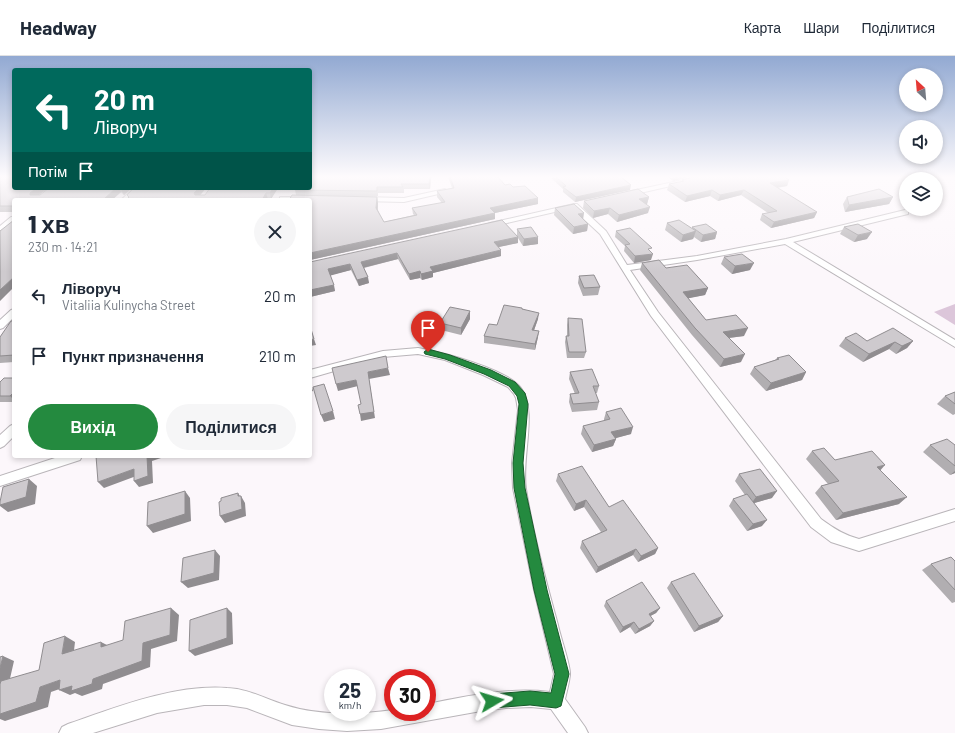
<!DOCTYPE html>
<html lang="uk">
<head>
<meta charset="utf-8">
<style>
	:root { --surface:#fff; --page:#f6f6f7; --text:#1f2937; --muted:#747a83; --line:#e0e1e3; --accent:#248a3f }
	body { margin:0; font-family:Barlow,sans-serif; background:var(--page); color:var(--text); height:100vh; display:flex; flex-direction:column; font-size:15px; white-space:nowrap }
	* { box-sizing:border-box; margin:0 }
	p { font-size:13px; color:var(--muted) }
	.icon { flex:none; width:22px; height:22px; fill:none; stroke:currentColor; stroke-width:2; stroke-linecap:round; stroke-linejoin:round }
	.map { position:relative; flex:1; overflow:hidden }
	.drawer { position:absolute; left:12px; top:142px; width:300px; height:260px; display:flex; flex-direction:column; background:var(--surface); border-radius:4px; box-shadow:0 2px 6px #0003 }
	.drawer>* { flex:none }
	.banner { position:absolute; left:12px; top:12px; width:300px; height:122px; border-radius:4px; box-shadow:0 2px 6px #0003; background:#00695c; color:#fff; overflow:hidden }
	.needle { width:26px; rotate:334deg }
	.buttons { position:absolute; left:899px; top:12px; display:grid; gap:8px }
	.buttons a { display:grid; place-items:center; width:44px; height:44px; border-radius:50%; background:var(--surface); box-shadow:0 2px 6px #0003; font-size:20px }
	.speed { position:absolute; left:324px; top:613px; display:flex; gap:8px; font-size:20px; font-weight:700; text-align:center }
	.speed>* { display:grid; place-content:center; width:52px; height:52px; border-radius:50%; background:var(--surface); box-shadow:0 2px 6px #0003; line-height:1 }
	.speed small { font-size:10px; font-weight:400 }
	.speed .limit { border:6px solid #d22; background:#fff; color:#111 }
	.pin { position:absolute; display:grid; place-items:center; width:34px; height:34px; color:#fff; margin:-41px -17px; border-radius:50% 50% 50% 0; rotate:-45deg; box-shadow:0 0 4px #0007 }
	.pin .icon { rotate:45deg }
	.me { position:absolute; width:44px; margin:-22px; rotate:83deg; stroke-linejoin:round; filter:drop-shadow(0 0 3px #0008) }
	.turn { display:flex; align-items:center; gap:14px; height:84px; padding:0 16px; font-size:18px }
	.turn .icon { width:52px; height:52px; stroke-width:2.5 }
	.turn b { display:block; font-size:28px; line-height:34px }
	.then { display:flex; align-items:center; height:38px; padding:0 16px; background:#0003; gap:8px; font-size:15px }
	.round { display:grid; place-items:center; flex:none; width:42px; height:42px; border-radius:21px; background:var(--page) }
	.overview { display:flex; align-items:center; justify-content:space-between; height:68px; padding:0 16px }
	h1 { font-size:24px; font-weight:800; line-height:30px }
	.button { display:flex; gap:8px; margin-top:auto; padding:8px 16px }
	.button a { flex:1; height:46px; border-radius:24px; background:var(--accent); color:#fff; font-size:16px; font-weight:800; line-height:46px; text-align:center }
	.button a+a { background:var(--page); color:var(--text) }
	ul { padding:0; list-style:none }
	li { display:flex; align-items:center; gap:12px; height:60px; padding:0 16px }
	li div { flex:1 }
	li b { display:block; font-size:15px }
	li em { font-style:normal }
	header { display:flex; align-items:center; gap:24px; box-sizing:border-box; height:56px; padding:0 20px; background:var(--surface); border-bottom:1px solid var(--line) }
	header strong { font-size:19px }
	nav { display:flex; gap:22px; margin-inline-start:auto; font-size:14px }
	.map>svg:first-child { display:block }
	.green { fill:#dcc6da }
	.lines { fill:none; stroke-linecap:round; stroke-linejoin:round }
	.minor-casing { stroke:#b9b5b9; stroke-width:2 }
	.minor { fill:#fff; fill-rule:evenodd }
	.wall { fill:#b1aeb1 }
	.shaded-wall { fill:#908d90 }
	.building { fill:#cecace; stroke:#908d90 }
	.route { fill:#248a3f; stroke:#175a29 }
</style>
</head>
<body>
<header>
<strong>Headway</strong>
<nav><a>Карта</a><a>Шари</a><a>Поділитися</a></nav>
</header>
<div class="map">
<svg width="955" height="677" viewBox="0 0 955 677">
	<rect width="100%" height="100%" fill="#fcf7fb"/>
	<path class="green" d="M955 248V269L934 256Z"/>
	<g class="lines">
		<g class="minor-casing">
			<path id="minor" d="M697 121H710L627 140 623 138 627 136Z
				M134 132H141L129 144H121Z
				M445 133 448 135 447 136 404 146 362 145 358 143 362 141 404 142Z
				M280 141H305L309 143 280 144Z
				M574 148H577L606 175 627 209 697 200 786 183 905 154H908V158L793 186 955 284V291L785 188 697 204 630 214 658 256 821 463C833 472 844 479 859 483L955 453V465L859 495 831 486 811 471 651 260 600 178 572 152 490 171 486 169 490 167Z
				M11 161H14V167L0 176V170Z
				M14 253V261L3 272 0 273V264L11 254Z
				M418 292C442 296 507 313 521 332 538 354 521 403 526 433 533 477 546 525 558 569 560 580 571 610 570 619 569 627 567 635 565 643L585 671 588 677H568L551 653 531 651 506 652 481 655 381 673 347 675 319 673 292 669 247 652 227 649H204L157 657 93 677H59L62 671 68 668C117 651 175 628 227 632 250 633 264 643 285 649 319 660 358 659 393 654V656H427V648C468 640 508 631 550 636L554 618 534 534 513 432 512 407 518 354 516 342 514 338 508 331 483 319 445 304 418 298 383 301 310 322V314L383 295Z
				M14 368V380L4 390 0 392V379L10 370Z
				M61 400H82L80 404 0 430V420Z"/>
		</g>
		<use href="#minor" class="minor"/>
	</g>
	<path class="wall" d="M0 121 14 132H48L38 139H40L49 132H132L124 139 121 136 112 144H14V156H0Z
		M310 121H440L431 122 430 133H404V137H378V140H316L377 141 378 147V154L384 166 414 159 413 158 412 152 442 147 437 141V135L452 132 448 121H498L505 129 513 131 538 142V148L495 157V163L310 204 295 134Z
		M550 121H621L630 134 575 146 563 136V133Z
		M668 121H689L673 125Z
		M789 121 786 122 789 124 787 130 777 132 817 156 814 162 771 172 760 164 762 158 768 157 741 139 718 145 710 140 685 146 667 134 669 128 681 126 682 124Z
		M134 132H206L200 139H205L210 132H278L271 143 128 141 127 139Z
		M649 141 647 148H646L648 157 617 166 608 158 593 162 583 152 584 145Z
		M847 141H893L889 148 845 156 843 148Z
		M555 152 588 168 587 175 573 178 554 159Z
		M667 167 692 173V171L717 176 715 183 701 186 694 181 693 183 681 186 665 174Z
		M844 171 867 183 854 186 840 178Z
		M517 173 538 188 523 190 518 182V187L498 191 501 200 433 217V221L422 224 420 222 410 224 398 203 364 212 369 227 359 230 351 214 330 219 335 235 310 241V206L517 179Z
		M616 175 651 196V204L634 207 624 195 625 190 615 181Z
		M724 201 750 214 732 218 721 208Z
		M642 207 666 212 708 232 705 239 688 242 706 264 744 280 729 282 741 306 720 311 692 279 640 214Z
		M579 220 600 231 598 239 583 240 578 227Z
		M522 253 538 263 534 274 538 281 535 294 484 287V280L497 269Z
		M470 255V263L461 279 441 274 440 267Z
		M568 262 586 296 584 302H567L565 286 566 280H567V269Z
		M14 265V306L0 307V281Z
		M845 282 867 285H913L907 292 896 298 889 293 863 306 839 290Z
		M777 302 806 316 802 324 766 335 750 318 754 311 775 304Z
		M570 316 599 330 597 337H595L599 346 597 354 572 356 569 346 570 338H575L569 323Z
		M14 322V346H0V326Z
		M955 336V358L953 359 937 348 945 340Z
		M606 356 631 378 615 382 616 383 613 390 592 396 581 378 583 370 604 365V363Z
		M930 389H955V417L950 419 923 396Z
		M812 395 835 404 880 414 899 448 836 464 815 437 821 430 828 428 806 403Z
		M558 418 609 451 658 492 655 498 638 506 633 499 596 517 580 492 582 485 601 476 584 451 574 455 556 425Z
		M739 418 772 442 754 447 762 470 747 475 729 450 733 443 745 439 735 425Z
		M955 505V546L952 547 922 514 931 508Z
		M671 526 723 560 718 566 694 576 667 532Z
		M606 545 660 552 656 557 650 560 654 565 650 570 635 578 630 571 620 577 604 550Z"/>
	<path class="shaded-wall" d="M430 121H431L430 133 429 128Z
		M674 121H689L673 125Z
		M789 124 787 130 767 133 770 127Z
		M631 129 630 134 575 146 576 141Z
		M37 132H48L34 143 30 139V137Z
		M116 132H119L121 136 112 144H103Z
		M123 132H132L124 139 121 133Z
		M199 132H206L197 143 194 137Z
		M273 132H278L271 143 270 137Z
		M712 134 710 140 685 146 687 140Z
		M744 134 741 139 718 145 720 139Z
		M266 137 268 143 267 144H262Z
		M377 141 378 147 377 158 376 152Z
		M649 141 647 148 638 150 639 143Z
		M893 141 889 148 845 156 849 149Z
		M538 142V148L490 158V152Z
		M650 151 648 157 617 166 619 159Z
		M610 152 608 158 593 162 594 155Z
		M817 156 814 162 771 172 774 166Z
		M495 157V163L310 204V197Z
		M584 157 583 164 578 158Z
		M588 168 587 175 573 178 574 171Z
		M696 175 693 183 681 186 683 179Z
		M717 176 715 183 701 186 703 179Z
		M872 176 867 183 854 186 858 179Z
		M518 181V187L494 192V186Z
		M538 181V188L523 190 524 183Z
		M501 194V200L433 217V221L422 224 421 218 430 211Z
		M397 197 398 203 362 212 361 206Z
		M653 198 651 204 634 207 635 200Z
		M754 207 750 214 732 218 735 210Z
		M350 208 351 214 329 220 328 213Z
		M420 215V222L410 224 409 218Z
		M14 221V231L0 245V234Z
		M368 221 369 227 359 230 357 224Z
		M334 229 335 235 310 241V234Z
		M708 232 705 239 680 244 683 236Z
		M470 255V263L461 279V272Z
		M539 257 538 263 532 280V274Z
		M748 272 744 280 720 283 723 276Z
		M539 275 538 281 535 294V288Z
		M314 283 316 289 310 290V284Z
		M913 285 907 292 896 298 902 290Z
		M895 286 889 293 863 306 869 298Z
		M745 298 741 306 720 311 724 303Z
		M388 312 390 319 369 323 375 362 361 365 360 358 368 316Z
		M806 316 802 324 766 335 771 327Z
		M356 324 358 330 338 335 336 328Z
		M310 327H311L313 335 310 336Z
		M14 336V344L10 340Z
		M333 355 335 363 324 366 321 359Z
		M633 371 631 378 609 384 611 376Z
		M616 383 613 390 592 396 594 389Z
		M147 400H167L152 405 153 427 139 431 134 425Z
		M885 409 878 417 877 411Z
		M134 413 139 419 104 432 98 426Z
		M955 415V417L950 419Z
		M29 423 37 430 35 448 8 456 0 450V449Z
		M185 435 190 442 191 465 153 477 147 470Z
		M777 435 772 442 751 448 756 441Z
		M238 437 241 442V440L245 447 246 460 225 467 220 460 238 440Z
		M907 441 899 448 836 464 843 457Z
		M586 444 584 451 574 455 576 448Z
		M767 464 762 470 747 475 753 468Z
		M658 492 655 498 638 506 641 500Z
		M636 493 633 499 596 517 598 511Z
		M215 494 220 500 219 524 188 532 181 526Z
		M171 552 179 559 177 585 151 593 150 611 103 628 102 633 82 640 75 637 70 639 59 634 93 623Z
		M227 552 232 557 233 588 195 600 189 595Z
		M660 552 656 557 645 563 649 558Z
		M723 560 718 566 694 576 699 570Z
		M654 565 650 570 635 578 639 573Z
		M634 566 630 571 620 577 623 571Z
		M65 580 75 586 73 603 62 598Z
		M101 586 111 591H101Z
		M3 600 14 605 6 640 0 642V612Z
		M60 624 71 629 51 636 48 651 5 665 0 663V658L40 631Z"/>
	<path class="building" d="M0 121H14V132H37L30 137V139H40L49 132H116L103 144H14V150H0Z
		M310 121H430L429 128H401L403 131H377V135L295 134 296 132H310Z
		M450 121H498L505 129 510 128 513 131 525 130 538 142 490 152 495 157 310 197V144H289L292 139 377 141 376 152 384 166 417 159 412 152 445 146 437 135 454 132Z
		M556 121H621L631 129 576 141 563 131 566 130Z
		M692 121H785L789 124 770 127 817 156 774 166 762 158 777 155 744 134 720 139 712 134 687 140 669 128 684 125 682 124Z
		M134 132H199L194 137 195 139H205L210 132H273L270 137H266L262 144H126L129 141 127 139Z
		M638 133 649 141 639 143 650 151 619 159 610 152 594 155 584 145Z
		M879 133 893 141 849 149 847 141Z
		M574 148 584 157 578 158 588 168 574 171 555 152Z
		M14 164V221L0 234V175Z
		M502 164 518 181 494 186 501 194 430 211 433 215 421 218 420 215 409 218 397 197 361 206 368 221 357 224 350 208 328 213 334 229 310 234V206Z
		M679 164 696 175 683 179 667 167Z
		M706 168 717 176 703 179 692 171Z
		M858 168 872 176 858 179 844 171Z
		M531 171 538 181 524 183 517 173Z
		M630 172 652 192 648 193 653 198 635 200 625 189 630 188 616 175Z
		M742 198 754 207 735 210 724 201Z
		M659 204 666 212 687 209 708 232 683 236 706 264 736 259 748 272 723 276 745 298 724 303 695 272 642 207Z
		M594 219 600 231 584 232 579 220Z
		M504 249 522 252V253L539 257 532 274 539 275 535 288 484 280 489 268 497 269Z
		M450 251 470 255 461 272 440 267Z
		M568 262 582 263 586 296H569L566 280H569Z
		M11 265H14V299L0 300V281Z
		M893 272 913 285 902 290 895 286 869 298 845 282 856 277 867 285Z
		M310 273H311L314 283 310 284Z
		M789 299 806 316 771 327 754 311 779 303 777 302Z
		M386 300 388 312 368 316 374 356 360 358 358 349 361 348 356 324 336 328 332 312Z
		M592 313 599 330H593L599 346 573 348 570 338 579 337 570 316Z
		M4 322H14V336L10 340H0V326Z
		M324 328 333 355 321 359 313 331Z
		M955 336V348L945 340Z
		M621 352 633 371 611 376 616 383 594 389 583 370 610 363 606 356Z
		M947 383 955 389V410L930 389Z
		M824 392 835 404 872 395 885 409 877 411 907 441 843 457 821 430 839 425 812 395Z
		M96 400H147L148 420 134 425V413L98 426Z
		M582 410 609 451 623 444 658 492 641 500 636 493 598 511 582 485 607 474 586 444 576 448 558 418Z
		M760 413 777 435 756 441 739 418Z
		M29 423 26 441 0 449V446L3 431Z
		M185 435V458L147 470 148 446Z
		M238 437V440H241L242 453 220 460 219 446 221 445V442Z
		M747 438 767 464 753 468 733 443Z
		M215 494 214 517 181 526 183 502Z
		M951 501 955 505V534L931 508Z
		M694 517 723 560 699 570 671 526Z
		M642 526 660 552 649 558 654 565 639 573 634 566 623 571 606 545Z
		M171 552 170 579 143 587 142 605 93 623 92 628 71 635 72 630 59 634 60 624 40 631 36 646 0 658V628L1 625 39 614 44 587 65 580 62 598 101 586V591L123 584 125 565Z
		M227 552V582L189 595 190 564Z
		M3 600 0 612V601Z"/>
	<linearGradient id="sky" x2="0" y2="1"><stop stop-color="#92a9d2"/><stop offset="0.56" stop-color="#fefbfd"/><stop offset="1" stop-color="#fefbfd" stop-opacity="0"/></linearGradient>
	<rect width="955" height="216" fill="url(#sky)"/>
	<path class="route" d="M428 293 450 299 491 314 515 326 525 337 528 348 523 407 525 432 547 534 569 618 561 650 556 652 530 649 492 652 487 650 484 645 487 640 492 638 530 635 551 637 555 618 534 534 514 432 513 407 519 348 517 340 509 330 484 318 445 303 425 298 424 296Z"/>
</svg>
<div class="buttons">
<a><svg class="needle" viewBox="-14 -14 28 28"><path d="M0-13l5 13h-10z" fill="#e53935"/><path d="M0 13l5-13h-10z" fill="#747a83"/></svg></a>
<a><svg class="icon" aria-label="sound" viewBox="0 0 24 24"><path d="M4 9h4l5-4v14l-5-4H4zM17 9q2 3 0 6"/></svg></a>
<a><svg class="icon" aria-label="layers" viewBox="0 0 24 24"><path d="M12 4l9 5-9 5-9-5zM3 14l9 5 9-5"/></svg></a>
</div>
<div class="speed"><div>25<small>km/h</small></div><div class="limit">30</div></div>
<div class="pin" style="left:428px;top:296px;background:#d93025"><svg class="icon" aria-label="arrive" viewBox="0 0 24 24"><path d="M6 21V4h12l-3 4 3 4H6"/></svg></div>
<svg class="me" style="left:492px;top:645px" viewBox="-20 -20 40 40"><path d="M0-17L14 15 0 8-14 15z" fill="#248a3f" stroke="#fff" stroke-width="4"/></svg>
<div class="banner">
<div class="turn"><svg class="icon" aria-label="left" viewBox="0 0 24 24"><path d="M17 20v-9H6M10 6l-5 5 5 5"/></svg><div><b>20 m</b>Ліворуч</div></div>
<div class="then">Потім<svg class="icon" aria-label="arrive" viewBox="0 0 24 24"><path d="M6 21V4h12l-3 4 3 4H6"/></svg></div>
</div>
<section class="drawer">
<div class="overview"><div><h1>1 хв</h1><p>230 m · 14:21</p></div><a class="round"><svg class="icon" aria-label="close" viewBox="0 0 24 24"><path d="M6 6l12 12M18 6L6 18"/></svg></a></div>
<ul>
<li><svg class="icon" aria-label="left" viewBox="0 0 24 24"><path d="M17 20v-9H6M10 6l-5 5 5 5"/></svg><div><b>Ліворуч</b><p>Vitaliia Kulinycha Street</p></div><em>20 m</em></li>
<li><svg class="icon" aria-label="arrive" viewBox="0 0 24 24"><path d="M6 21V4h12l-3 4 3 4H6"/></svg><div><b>Пункт призначення</b></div><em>210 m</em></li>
</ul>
<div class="button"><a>Вихід</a><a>Поділитися</a></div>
</section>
</div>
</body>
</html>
